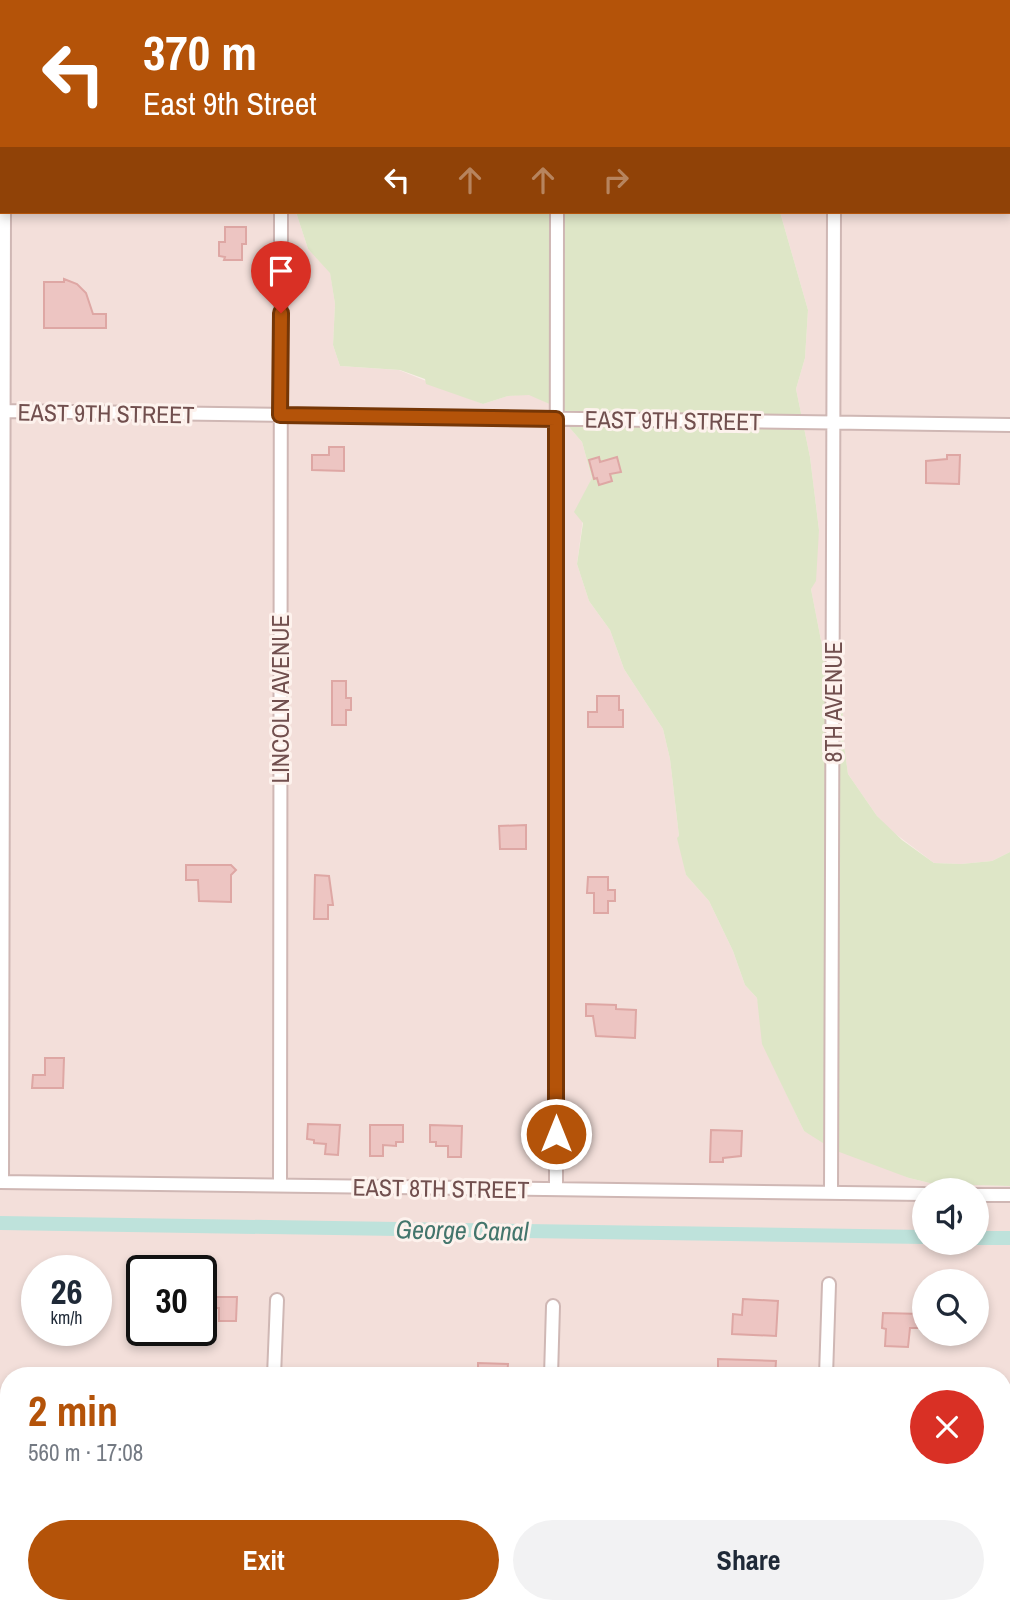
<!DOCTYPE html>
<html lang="en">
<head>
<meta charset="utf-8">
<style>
	:root { --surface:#fff; --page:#f2f2f3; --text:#1f2937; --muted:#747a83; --accent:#b45309 }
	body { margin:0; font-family:"Archivo Narrow",sans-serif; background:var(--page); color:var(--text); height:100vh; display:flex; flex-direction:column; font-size:26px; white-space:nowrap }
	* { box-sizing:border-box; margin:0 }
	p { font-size:23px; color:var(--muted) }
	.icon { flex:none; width:38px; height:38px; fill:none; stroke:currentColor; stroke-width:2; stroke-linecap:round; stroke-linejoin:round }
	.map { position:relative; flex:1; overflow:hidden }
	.sheet { position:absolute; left:0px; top:1367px; width:1012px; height:247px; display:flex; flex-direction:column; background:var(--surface); border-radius:28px 28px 0 0; box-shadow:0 4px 10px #0003 }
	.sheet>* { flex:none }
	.top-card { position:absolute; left:0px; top:0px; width:1012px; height:214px; box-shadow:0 4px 10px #0003; background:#b45309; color:#fff; overflow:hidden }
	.fabs { position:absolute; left:912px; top:1178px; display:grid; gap:14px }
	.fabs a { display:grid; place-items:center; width:77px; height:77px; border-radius:50%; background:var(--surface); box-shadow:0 4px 10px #0003; font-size:35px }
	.speed { position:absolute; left:21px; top:1255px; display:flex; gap:14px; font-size:35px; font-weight:700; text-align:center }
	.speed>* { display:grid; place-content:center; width:91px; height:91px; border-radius:50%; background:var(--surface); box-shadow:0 4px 10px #0003; line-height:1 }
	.speed small { font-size:18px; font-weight:400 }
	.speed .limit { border:4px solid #111; border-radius:10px; background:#fff; color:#111 }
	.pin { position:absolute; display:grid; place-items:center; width:60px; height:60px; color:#fff; margin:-72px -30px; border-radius:50% 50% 50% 0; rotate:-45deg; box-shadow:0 0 7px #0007 }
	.pin .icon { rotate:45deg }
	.me { position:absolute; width:77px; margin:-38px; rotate:0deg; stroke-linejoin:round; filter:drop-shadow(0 0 5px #0008) }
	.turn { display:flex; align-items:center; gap:24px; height:147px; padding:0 28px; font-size:32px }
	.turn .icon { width:91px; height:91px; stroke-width:2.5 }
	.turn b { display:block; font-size:49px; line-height:60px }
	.lanes { display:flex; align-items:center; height:66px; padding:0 28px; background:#0003; justify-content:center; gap:35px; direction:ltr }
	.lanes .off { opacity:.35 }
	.round { display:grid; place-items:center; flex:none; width:74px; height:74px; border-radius:37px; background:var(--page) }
	.headline { display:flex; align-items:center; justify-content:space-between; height:119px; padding:0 28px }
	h1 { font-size:42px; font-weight:800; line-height:52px; color:var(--accent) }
	.button { display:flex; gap:14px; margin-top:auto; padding:14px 28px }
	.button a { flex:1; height:80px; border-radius:42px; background:var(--accent); color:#fff; font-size:28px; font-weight:800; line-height:80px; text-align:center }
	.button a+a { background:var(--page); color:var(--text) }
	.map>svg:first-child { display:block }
	.residential { fill:#f3dfda; fill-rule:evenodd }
	.green { fill:#dee6c7 }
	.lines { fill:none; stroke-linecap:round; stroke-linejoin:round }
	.canal { stroke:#bee2db; stroke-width:14 }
	.building { fill:#edc5c2; stroke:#dea7a4; stroke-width:2 }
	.minor-casing { stroke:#cfb7b4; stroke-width:16 }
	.minor { stroke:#fff; stroke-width:12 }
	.route-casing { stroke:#753606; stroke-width:18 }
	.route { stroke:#b45309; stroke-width:12 }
	.labels { text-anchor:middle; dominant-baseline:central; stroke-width:6; stroke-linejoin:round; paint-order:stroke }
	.street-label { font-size:24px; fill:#714f4e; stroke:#fdf2ed }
	.water-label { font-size:26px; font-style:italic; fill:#43756c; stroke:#fdf2ed }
</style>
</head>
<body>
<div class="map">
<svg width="1010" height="1612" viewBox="0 0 1010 1612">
	<rect width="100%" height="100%" fill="#faede7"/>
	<path class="residential" d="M0 0H350L2 2V212H296L308 249 330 272 335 304 333 345 340 366 399 370 483 404 508 396 529 394 554 406 562 419 582 442 592 478 587 489 577 564 589 601 610 630 624 669 663 729 670 759 679 836 686 875 709 901 733 951 745 985 757 998 771 1061 804 1131 909 1178 934 1184 1010 1186V1612H0ZM924 1190H976V1242H924ZM37 1270H96V1330H37ZM142 1270H201V1330H142ZM924 1281H976V1334H924ZM9 1376H1003V1605H9Z
		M798 0H1010V852L992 861 961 864 934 863 889 829 877 816 848 774 842 731 843 710 826 666 811 589 819 530 810 457 796 389 805 358 808 310 780 212H1010V2Z"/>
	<path class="green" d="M296 212H780L808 310 805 358 796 389 810 457 819 530 816 581 811 589 826 666 843 710 842 731 848 774 877 816 902 840 934 863 961 864 992 861 1010 852V1186L934 1184 909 1178 834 1150 804 1131 762 1044 757 998 745 985 733 951 709 901 686 875 677 838 679 836 670 759 663 729 624 669 610 630 589 601 577 564 583 523 574 512 592 478 582 442 562 419 554 406 529 395 508 396 483 404 426 384 425 379 400 370 340 366 333 345 335 304 330 273 308 249Z"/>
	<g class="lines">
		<path class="canal" d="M0 1223 924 1237
			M976 1238H1010"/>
	</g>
	<path class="building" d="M225 227H246V244H242V260H224L225 257 219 256V242H225Z
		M64 279 77 284 86 293 93 314H106V328H44V282H64Z
		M329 447H344V471L312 470V455H329Z
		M947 455H960L959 484 926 483V461L947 459Z
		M599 457 600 462 617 457 621 472 610 474 612 481 599 485 597 478 594 479 589 460Z
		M332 681H346V698H351V710H346V725H332Z
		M597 696H619V710H623V727H588V712H597Z
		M526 825V849H500L499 826Z
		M186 865H231L236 870 231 875V902L199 901 198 880H186Z
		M315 875 329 876 333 905H328V919H314Z
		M588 877H608V890H615V901H608V913H594V893H587Z
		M586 1004 616 1005V1009L636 1010 635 1038 596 1036 593 1016H586Z
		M45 1058H64L63 1088H32L33 1075H45Z
		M308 1124 340 1125 338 1155 325 1154 326 1144 314 1143V1140L307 1139Z
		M370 1125H403V1142H396V1146L383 1145V1156H370Z
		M430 1125 462 1126 461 1157H448V1146H436V1142H430Z
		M711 1130 742 1131 741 1156 723 1158V1162H710Z
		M213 1297H237L236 1321H219V1308H213Z
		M743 1299 778 1301 776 1336 732 1334 733 1314 742 1315Z
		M883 1313 922 1314 921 1328H910L908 1347 885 1346 886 1329 882 1328Z
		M718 1359 776 1361 775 1376H718Z
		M478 1363 508 1364 507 1376H478Z"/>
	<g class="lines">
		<g class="minor-casing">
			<path id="minor" d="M4 2V0
				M282 2V0
				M558 2V0
				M835 2V0
				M0 411 1010 425
				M0 1182 924 1194
				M2 1182 4 212
				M280 1185 281 212
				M556 1189 557 212
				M831 1193 834 212
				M976 1195H1010
				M274 1376 277 1300
				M551 1376 553 1306
				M826 1376 829 1284
				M267 1612V1605
				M544 1612V1605
				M820 1612V1605"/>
		</g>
		<use href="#minor" class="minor"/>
	</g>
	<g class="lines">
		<g class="route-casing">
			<path id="route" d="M281 313 280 415 556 419V1134"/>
		</g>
		<use href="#route" class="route"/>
	</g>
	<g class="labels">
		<g class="street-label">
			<text transform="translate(106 413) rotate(1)">EAST 9TH STREET</text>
			<text transform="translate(673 420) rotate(1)">EAST 9TH STREET</text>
			<text transform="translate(280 699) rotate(-90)">LINCOLN AVENUE</text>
			<text transform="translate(833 702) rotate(-90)">8TH AVENUE</text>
			<text transform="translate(441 1188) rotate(1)">EAST 8TH STREET</text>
		</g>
		<g class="water-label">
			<text transform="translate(462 1230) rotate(1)">George Canal</text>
		</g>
	</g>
</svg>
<div class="fabs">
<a><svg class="icon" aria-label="sound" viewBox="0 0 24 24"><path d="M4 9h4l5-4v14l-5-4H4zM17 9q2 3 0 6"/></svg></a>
<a><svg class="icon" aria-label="search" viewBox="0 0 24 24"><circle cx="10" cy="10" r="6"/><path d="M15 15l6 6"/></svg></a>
</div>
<div class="speed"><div>26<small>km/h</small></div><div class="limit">30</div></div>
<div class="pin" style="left:281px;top:313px;background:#d93025"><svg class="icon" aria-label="arrive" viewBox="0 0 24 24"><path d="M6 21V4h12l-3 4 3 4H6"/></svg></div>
<svg class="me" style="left:556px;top:1134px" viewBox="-20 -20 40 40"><circle r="17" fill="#b45309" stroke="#fff" stroke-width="3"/><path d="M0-11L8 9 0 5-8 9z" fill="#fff"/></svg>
<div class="top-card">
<div class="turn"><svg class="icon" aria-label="left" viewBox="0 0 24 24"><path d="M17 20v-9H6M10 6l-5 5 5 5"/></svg><div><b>370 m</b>East 9th Street</div></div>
<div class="lanes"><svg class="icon" aria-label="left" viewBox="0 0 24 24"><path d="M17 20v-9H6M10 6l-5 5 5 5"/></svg><svg class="icon off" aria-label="ahead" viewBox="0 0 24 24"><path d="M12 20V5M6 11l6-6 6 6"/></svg><svg class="icon off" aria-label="ahead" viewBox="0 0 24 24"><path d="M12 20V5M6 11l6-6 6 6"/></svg><svg class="icon off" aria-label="right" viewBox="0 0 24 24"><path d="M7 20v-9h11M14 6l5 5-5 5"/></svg></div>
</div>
<section class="sheet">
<div class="headline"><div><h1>2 min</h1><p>560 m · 17:08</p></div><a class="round" style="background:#d93025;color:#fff"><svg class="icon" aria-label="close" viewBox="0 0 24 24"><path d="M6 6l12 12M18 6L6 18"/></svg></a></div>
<div class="button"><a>Exit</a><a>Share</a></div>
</section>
</div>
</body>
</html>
